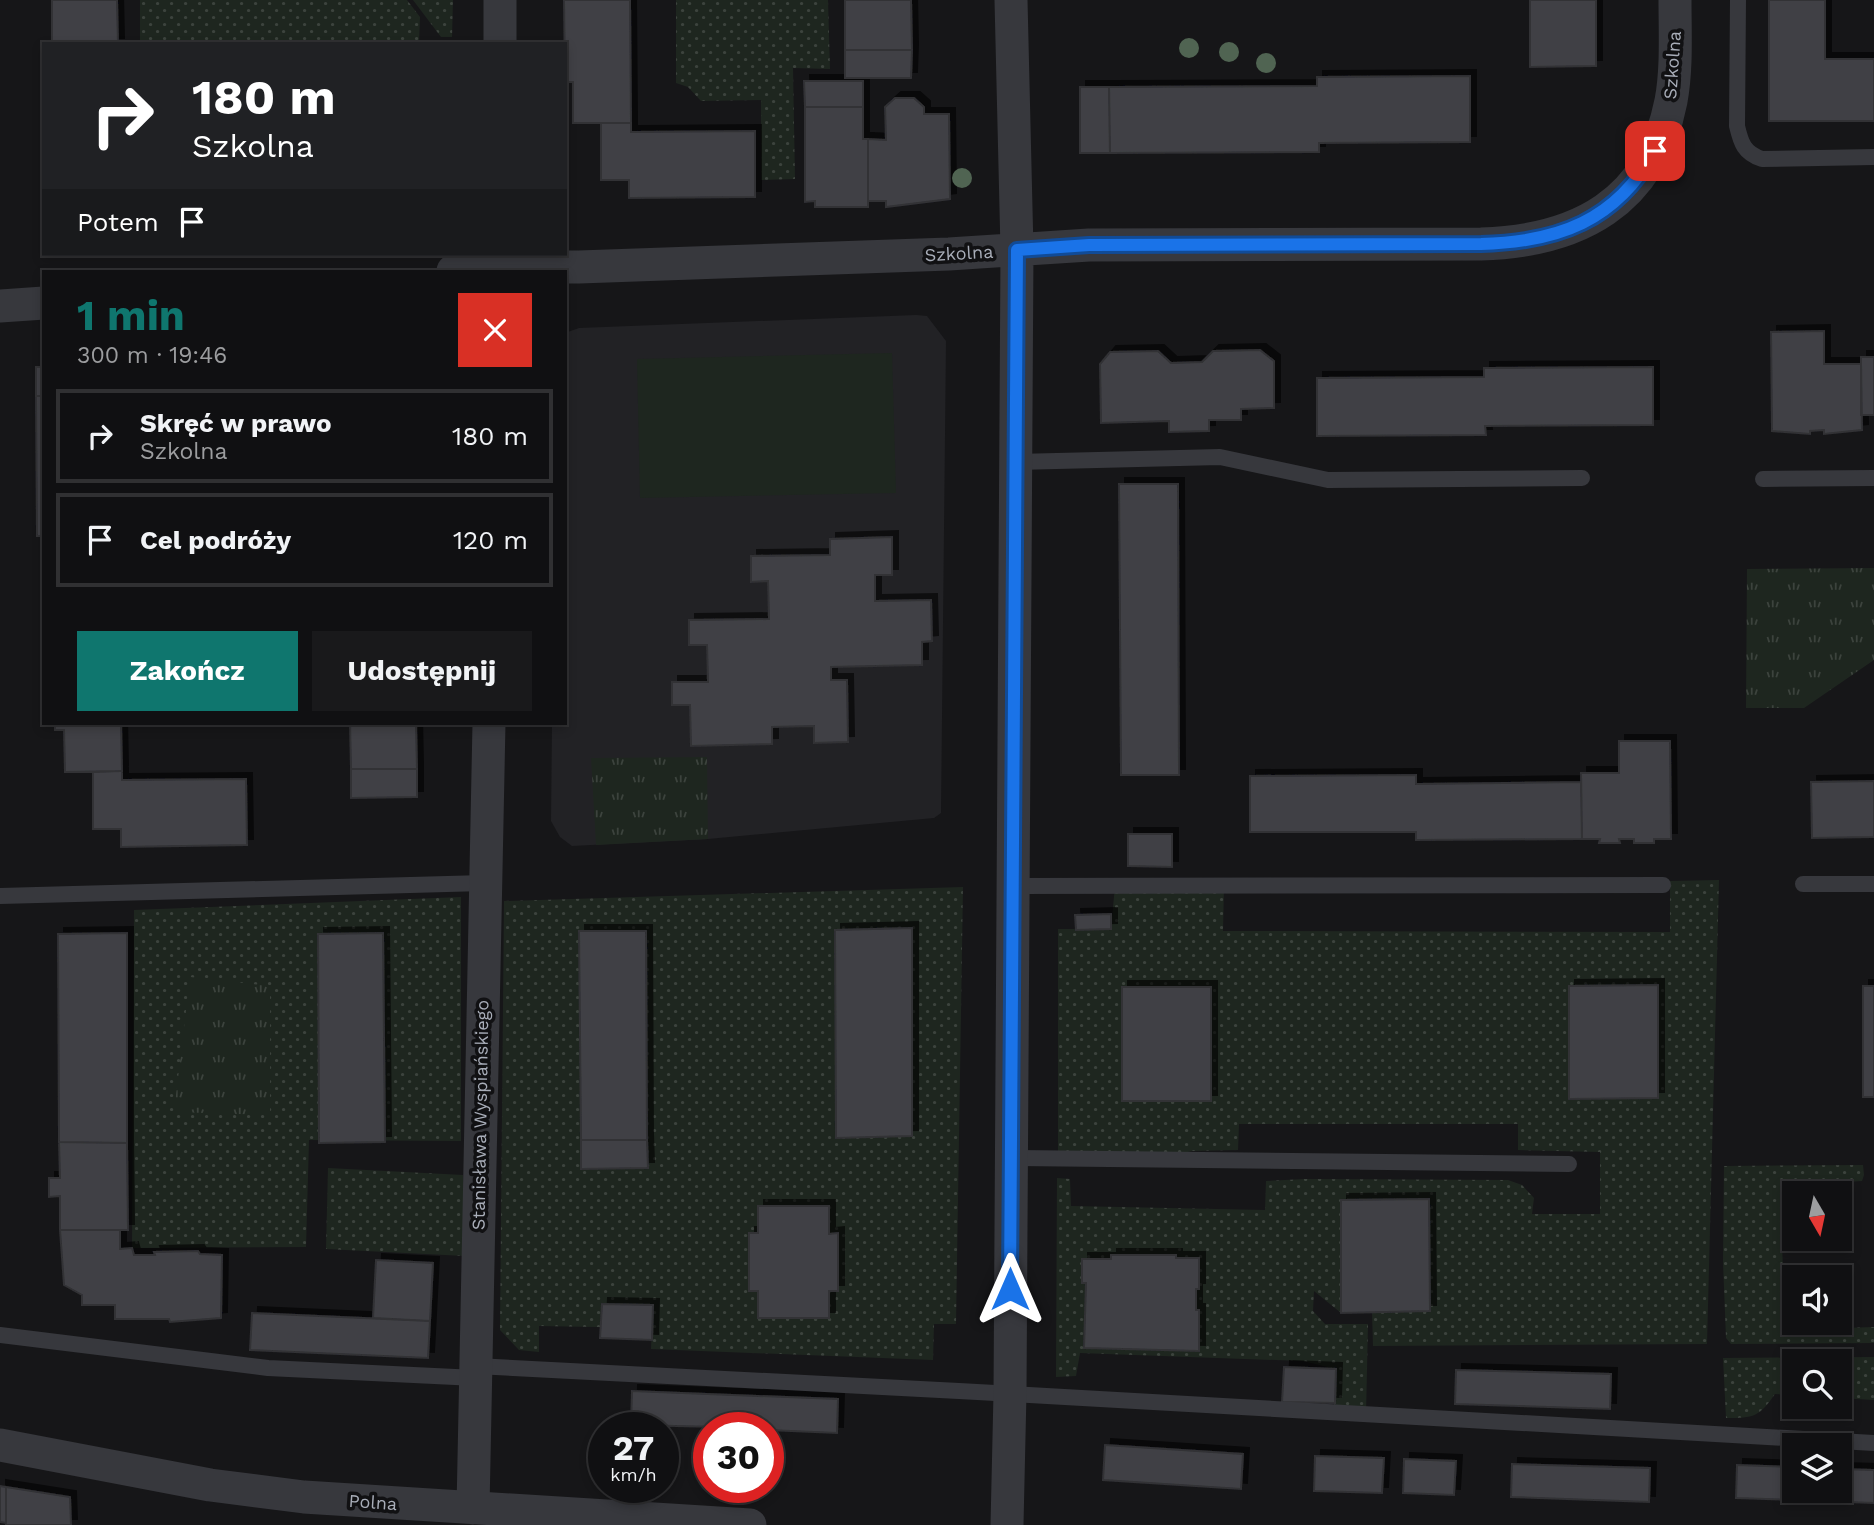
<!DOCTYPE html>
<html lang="pl">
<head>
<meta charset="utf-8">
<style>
	:root { --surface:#101012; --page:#19191b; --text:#f1f3f6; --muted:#9c9d9f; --line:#303032; --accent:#0f766e }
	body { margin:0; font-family:"Work Sans",sans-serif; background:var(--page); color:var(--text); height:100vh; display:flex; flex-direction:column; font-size:26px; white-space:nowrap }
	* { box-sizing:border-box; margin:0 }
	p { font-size:23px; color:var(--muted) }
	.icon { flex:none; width:38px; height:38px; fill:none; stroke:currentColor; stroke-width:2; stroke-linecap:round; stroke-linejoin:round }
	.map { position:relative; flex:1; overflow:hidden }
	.panel { position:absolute; left:42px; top:270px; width:525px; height:455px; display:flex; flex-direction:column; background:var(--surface); border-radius:0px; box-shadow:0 4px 10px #0003,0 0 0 2px var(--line) }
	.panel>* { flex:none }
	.banner { position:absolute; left:42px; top:42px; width:525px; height:214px; border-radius:0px; box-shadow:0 4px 10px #0003,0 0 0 2px var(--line); background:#202124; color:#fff; overflow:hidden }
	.needle { width:46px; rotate:171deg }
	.fabs { position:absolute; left:1782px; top:1181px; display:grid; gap:14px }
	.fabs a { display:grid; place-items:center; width:70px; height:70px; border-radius:0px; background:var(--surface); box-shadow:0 4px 10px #0003,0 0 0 2px var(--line); font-size:35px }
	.speed { position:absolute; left:588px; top:1412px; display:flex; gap:14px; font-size:35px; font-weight:700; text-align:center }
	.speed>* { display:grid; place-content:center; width:91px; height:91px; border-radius:50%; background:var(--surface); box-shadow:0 4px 10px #0003,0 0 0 2px var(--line); line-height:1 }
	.speed small { font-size:18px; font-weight:400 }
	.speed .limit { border:10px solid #d22; background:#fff; color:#111 }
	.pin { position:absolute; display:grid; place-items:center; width:60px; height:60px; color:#fff; margin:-30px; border-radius:14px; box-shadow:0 4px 10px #0006 }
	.me { position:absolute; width:77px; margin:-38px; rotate:0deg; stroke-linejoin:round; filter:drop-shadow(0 0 5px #0008) }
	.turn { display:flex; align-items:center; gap:24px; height:147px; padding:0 35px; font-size:32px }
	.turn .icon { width:91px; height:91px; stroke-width:2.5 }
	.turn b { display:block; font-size:49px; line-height:60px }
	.then { display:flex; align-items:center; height:66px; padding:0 35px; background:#0003; gap:14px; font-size:26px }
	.round { display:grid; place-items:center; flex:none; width:74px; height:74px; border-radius:0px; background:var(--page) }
	.headline { display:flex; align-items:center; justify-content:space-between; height:119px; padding:0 35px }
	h1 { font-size:42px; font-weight:700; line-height:52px; color:var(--accent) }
	.primary-button { display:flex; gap:14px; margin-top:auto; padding:14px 35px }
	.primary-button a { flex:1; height:80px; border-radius:0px; background:var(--accent); color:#fff; font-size:28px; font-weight:700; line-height:80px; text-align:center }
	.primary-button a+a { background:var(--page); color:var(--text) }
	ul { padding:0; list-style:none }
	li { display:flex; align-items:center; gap:21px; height:94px; margin:0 14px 10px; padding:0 21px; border:4px solid var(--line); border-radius:0px }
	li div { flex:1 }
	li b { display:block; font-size:26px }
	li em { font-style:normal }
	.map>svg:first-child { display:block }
	.built { fill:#222225 }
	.grass { fill:url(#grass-dots) }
	.park { fill:url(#park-tufts) }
	.pitch { fill:#1e261f }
	.building { fill:#404145; stroke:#303034; stroke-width:2; filter:url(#shadow) }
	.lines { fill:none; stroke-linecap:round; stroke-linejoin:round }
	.service { stroke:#37383d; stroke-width:16 }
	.minor { stroke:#37383d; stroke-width:33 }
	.tree { fill:#506452 }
	.route-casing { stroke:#114b97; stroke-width:18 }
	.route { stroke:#1a73e8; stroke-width:12 }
	.labels { text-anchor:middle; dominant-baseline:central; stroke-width:7; stroke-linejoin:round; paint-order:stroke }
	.street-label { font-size:18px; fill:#a8adb8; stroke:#111113 }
</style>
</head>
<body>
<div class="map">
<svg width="1874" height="1525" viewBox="0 0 1874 1525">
	<defs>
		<pattern id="grass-dots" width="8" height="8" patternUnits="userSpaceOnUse" patternTransform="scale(1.75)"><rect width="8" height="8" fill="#1e261f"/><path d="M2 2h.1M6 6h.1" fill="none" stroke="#3c433d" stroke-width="1.8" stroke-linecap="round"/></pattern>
		<pattern id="park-tufts" width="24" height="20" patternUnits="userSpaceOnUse" patternTransform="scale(1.75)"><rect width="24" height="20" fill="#1e261f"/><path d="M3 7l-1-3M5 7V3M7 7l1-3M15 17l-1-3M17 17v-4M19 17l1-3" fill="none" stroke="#3c433d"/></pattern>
		<filter id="shadow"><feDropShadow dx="6" dy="-6" stdDeviation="0" flood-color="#0009"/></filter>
	</defs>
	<rect width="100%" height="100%" fill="#161618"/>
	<path class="built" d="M916 315 927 316 946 341 941 813 934 818 708 839 572 846 560 837 551 821 552 723H565V333L579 328Z"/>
	<path class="grass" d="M140 0H407L420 17 419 44H140Z
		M413 0H453L452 37H441Z
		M676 0H828L830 69 793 68 795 179 761 180V100L701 101 688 87 676 83Z
		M1719 880 1707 1344 1373 1346 1372 1312 1341 1313 1314 1291 1313 1311 1325 1324H1368L1366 1414 1334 1412 1336 1369 1303 1361 1080 1353 1076 1376 1056 1377 1057 1178 1070 1179 1071 1206 1265 1210 1266 1181 1305 1179 1508 1180 1522 1185 1534 1198 1532 1214H1600V1152L1518 1150V1124H1239L1238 1150 1192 1151 1152 1160 1058 1159V929H1111L1115 886H1224L1223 931 1670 932V881Z
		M963 887 956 1324H934L933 1360 651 1349 652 1328 539 1326V1352L519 1350 500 1330 504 901Z
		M461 897V1141L309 1140 306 1247 132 1248 134 910Z
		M1863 1165 1864 1175 1862 1181 1780 1186 1785 1330 1874 1327V1343L1731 1344 1726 1338 1723 1262 1724 1166Z
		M328 1168 463 1175 465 1256 326 1249Z
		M1874 1357V1400L1839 1398V1362H1794V1395L1775 1394C1759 1417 1754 1418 1726 1418L1723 1358Z"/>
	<path class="park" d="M1874 568V660L1804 708H1746L1747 569Z
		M707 757 708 839 596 845 591 758Z
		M190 977 270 986V1115L174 1112Z"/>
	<path class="pitch" d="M892 353 896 493 640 498 637 359Z"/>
	<path class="building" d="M52 0H117L118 44H52Z
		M564 0H630L631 123H573V82H565Z
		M845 0H911L912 50H845Z
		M1530 0H1596V66L1530 67Z
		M1769 0H1825V59H1874V121H1769Z
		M845 50H912L911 78H845Z
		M1470 76V142L1319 143V152L1110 153 1109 87 1317 86V77Z
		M804 81H863V107H805Z
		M1080 87H1109L1110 153H1080Z
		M895 98H914L924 107V114H949L950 199 886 207V201H868V139L886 140 885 107Z
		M805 107H863V139H868V207H815V201L805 202Z
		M601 123H631V132L755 131V197L629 198V180H601Z
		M1824 331V364H1861L1862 430 1824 434V430L1810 431V434L1772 431 1771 332Z
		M1260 350 1274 361V408L1241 409V420H1209V431L1169 432V421L1101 423 1100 364 1110 352 1158 351 1171 363 1202 362 1213 351Z
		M1861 357H1874V415H1861Z
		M36 367H44V396H36Z
		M1653 367V425L1485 426 1486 435 1317 436V378L1484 377V368Z
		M36 396H44V536H37Z
		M1119 484H1178L1179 775H1121Z
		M892 537V575H875V601L931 600 932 641 922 642V665L831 667V680H847L848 742 814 743V726L772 727V744L691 746 690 705H672V682H708L707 645H689V620L769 619 768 581 751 582V556L830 555V539Z
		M55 723H121L122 771 65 772 64 730H55Z
		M350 723H416L417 769H351Z
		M1619 741H1670L1671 839H1654V843H1634V839H1619L1620 843H1599L1600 839H1582L1581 773H1619Z
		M351 769H417V797L351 798Z
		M122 771V780L246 779 247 845 121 847V829H93V772Z
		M1416 775V784L1581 782 1582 839 1416 840V832H1250V776Z
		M1874 781V837L1812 838 1811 782Z
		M1128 834H1172V867L1128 866Z
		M1111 914V929L1076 930 1075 915Z
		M912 928V1136L836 1138 835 930Z
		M579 931H646L647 1140H581Z
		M127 933V1143L59 1142 58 934Z
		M383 933 385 1142 319 1143 318 934Z
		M1658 985V1098L1569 1099V986Z
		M1863 986H1874V1097H1863Z
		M1122 987H1211V1101H1122Z
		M581 1140H647L648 1168 581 1169Z
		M59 1142 127 1143 128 1230H60V1196L49 1197V1178H60Z
		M1429 1199 1430 1311 1341 1313V1200Z
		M758 1206H829V1234L838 1233V1291H829V1318H758V1291H749V1233H758Z
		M60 1230H120V1249L132 1248 134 1255H155L154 1252 198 1251 200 1254 222 1255 221 1318 170 1322 169 1319H115V1305H82V1295L64 1285Z
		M1111 1255H1176V1258H1199V1289H1196V1310H1199V1351L1084 1348 1086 1283H1082V1259H1111Z
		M376 1260 433 1263 430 1321 373 1318Z
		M602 1304 653 1305 652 1340 600 1338Z
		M252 1313 430 1321 428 1358 250 1350Z
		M1284 1367 1336 1369 1335 1403 1282 1402Z
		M1456 1370 1611 1374 1610 1409 1455 1404Z
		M632 1391 838 1399 837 1433 768 1430V1428L631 1425Z
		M1105 1445 1243 1454 1241 1489 1103 1480Z
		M1315 1456 1384 1458 1382 1493 1314 1491Z
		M1404 1459 1456 1461 1454 1495 1403 1493Z
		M1512 1464 1650 1468 1649 1502 1511 1497Z
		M1737 1465 1794 1467V1491H1839V1469L1874 1470V1503L1736 1498Z
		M0 1486 6 1487V1523L0 1522Z
		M6 1487 70 1497 71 1525H6Z"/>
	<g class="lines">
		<path class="service" d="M1738 0 1737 126C1741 143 1744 153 1762 159L1874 157
			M1015 462 1220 457 1328 480 1582 478
			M1763 479 1874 478
			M1803 884H1874
			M1012 886 1663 885
			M0 896 484 883
			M1011 1158 1569 1164
			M0 1335 268 1368 476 1378
			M476 1366 959 1391 1874 1443"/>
		<path class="minor" d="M500 44V0
			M453 271 500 267H579L949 254 1089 245 1481 244C1578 241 1651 203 1671 101 1677 69 1675 33 1675 0
			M0 306 44 303
			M0 1445 210 1485 304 1497 750 1525
			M473 1508 489 723
			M1007 1525 1010 1393 1017 250 1011 0"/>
	</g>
	<g class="tree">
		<circle cx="1189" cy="48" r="10"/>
		<circle cx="1229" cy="52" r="10"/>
		<circle cx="1266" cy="63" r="10"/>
		<circle cx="962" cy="178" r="10"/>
	</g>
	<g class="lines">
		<g class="route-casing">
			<path id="route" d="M1010 1289 1017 250 1089 245 1481 244C1558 242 1616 221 1655 151"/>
		</g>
		<use href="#route" class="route"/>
	</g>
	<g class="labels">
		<g class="street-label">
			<text transform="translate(1672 65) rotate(-86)">Szkolna</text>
			<text transform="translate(959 253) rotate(-3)">Szkolna</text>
			<text transform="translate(480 1115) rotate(-89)">Stanisława Wyspiańskiego</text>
			<text transform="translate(373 1502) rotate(4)">Polna</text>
		</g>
	</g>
</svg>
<div class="fabs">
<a><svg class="needle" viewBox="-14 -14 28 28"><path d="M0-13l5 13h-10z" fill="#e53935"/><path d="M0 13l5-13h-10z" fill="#9c9d9f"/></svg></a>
<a><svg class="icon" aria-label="sound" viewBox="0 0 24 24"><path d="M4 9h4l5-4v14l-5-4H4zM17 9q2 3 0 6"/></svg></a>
<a><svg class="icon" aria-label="search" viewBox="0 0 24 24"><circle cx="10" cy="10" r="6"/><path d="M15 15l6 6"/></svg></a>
<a><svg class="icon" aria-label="layers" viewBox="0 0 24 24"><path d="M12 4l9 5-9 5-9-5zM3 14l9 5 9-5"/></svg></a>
</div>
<div class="speed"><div>27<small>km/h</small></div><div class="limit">30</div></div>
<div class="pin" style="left:1655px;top:151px;background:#d93025"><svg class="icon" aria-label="arrive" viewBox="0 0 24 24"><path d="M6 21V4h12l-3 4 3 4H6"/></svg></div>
<svg class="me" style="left:1010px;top:1289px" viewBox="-20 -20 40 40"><path d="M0-17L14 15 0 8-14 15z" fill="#1a73e8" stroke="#fff" stroke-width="4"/></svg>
<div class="banner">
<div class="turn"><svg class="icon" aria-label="right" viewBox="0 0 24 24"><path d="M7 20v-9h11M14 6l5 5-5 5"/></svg><div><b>180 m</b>Szkolna</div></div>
<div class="then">Potem<svg class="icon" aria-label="arrive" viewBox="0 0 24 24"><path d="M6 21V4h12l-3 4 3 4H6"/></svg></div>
</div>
<section class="panel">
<div class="headline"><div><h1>1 min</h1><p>300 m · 19:46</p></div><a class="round" style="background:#d93025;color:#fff"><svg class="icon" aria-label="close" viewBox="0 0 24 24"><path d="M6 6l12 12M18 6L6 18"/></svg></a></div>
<ul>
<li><svg class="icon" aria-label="right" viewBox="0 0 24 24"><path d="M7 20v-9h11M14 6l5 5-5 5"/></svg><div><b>Skręć w prawo</b><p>Szkolna</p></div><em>180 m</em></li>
<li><svg class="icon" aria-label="arrive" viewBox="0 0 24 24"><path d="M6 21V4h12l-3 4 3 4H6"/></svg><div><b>Cel podróży</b></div><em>120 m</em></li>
</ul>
<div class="primary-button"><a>Zakończ</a><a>Udostępnij</a></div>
</section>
</div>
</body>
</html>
